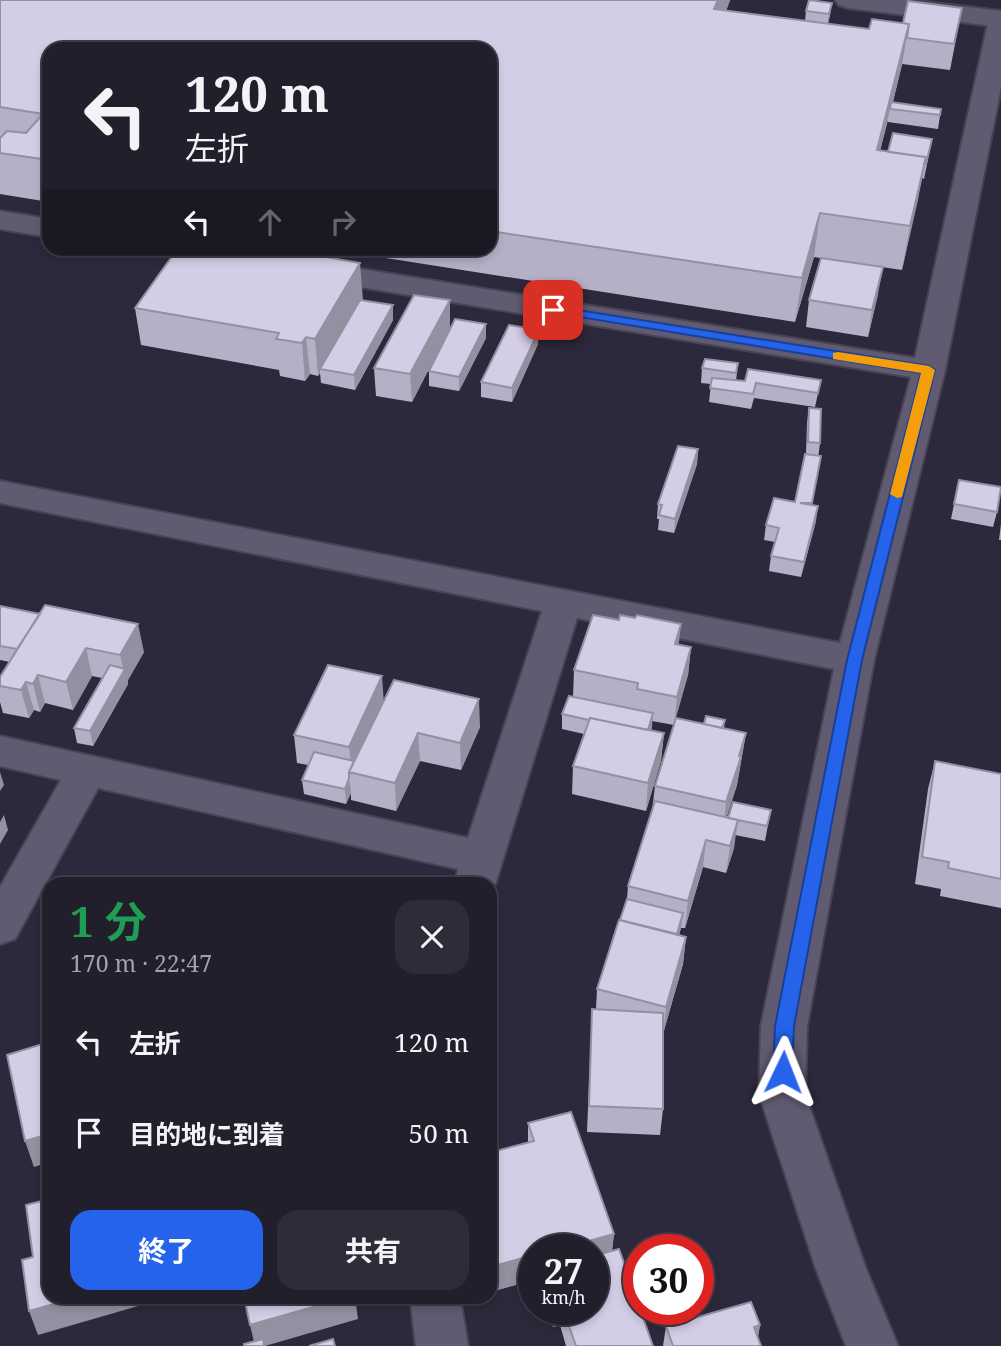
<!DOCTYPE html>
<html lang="ja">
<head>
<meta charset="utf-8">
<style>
	:root { --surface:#221f2d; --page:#2e2c39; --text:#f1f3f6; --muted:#a2a2aa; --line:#3f3d49; --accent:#2563eb }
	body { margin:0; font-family:"Noto Serif","Noto Sans JP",serif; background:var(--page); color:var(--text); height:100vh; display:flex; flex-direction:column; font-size:26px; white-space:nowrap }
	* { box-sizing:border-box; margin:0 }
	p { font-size:23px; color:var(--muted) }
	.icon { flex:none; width:38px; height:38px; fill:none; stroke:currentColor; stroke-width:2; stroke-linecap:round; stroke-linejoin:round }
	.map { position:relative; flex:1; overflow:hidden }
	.sheet { position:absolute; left:42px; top:877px; width:455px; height:427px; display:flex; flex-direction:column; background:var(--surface); border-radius:21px; box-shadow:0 4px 10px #0003,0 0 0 2px var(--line) }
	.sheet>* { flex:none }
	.top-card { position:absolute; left:42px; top:42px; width:455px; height:214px; border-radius:21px; box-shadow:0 4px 10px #0003,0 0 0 2px var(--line); background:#221f2d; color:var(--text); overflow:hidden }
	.speed { position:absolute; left:518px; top:1234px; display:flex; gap:14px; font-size:35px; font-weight:700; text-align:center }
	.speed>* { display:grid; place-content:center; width:91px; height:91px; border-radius:50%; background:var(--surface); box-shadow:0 4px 10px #0003,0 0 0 2px var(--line); line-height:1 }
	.speed small { font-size:18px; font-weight:400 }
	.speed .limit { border:10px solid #d22; background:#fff; color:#111 }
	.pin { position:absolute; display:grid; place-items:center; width:60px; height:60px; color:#fff; margin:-30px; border-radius:14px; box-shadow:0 4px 10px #0006 }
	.me { position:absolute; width:77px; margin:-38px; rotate:2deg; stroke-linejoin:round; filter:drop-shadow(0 0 5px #0008) }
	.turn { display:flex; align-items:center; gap:24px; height:147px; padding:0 28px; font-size:32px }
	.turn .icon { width:91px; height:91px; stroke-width:2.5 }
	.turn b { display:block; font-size:49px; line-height:60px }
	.lanes { display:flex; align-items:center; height:66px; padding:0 28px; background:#0003; justify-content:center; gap:35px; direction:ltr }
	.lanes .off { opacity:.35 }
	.round { display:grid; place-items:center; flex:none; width:74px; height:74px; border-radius:21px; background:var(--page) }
	.headline { display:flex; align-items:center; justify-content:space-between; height:119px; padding:0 28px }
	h1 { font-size:42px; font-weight:700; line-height:52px; color:#1e9e55 }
	.button { display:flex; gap:14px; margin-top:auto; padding:14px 28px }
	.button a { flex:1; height:80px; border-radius:21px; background:var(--accent); color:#fff; font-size:28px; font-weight:700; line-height:80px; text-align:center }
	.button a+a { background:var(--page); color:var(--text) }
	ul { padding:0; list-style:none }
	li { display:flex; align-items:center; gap:21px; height:91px; padding:0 28px }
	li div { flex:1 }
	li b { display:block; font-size:26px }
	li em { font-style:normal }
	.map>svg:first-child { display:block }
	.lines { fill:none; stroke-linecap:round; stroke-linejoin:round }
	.minor-casing { stroke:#484353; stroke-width:4 }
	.tertiary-casing { stroke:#484353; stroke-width:4 }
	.minor { fill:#615b71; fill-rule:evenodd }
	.tertiary { fill:#615b71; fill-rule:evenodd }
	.wall { fill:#b5b0c6 }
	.shaded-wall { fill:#9490a1 }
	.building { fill:#d3cde6; stroke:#9490a1; stroke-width:2 }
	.route { fill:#2563eb; stroke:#184099; stroke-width:2 }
	.slow { fill:#f59e0b }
</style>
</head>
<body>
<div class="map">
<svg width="1001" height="1346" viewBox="0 0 1001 1346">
	<rect width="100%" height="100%" fill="#2d293c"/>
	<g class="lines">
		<g class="minor-casing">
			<path id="minor" d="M1001 15V87L945 370 874 660 807 1026 805 1094 866 1269 898 1346H846L816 1269 759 1094 761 1026 834 669 577 618 496 882 490 894V884H455L458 869 98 788 15 939 0 944V887L61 780 0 766V736L468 838 542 611 0 503V481L840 643 911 377 311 279 300 276 296 270 300 264 311 261 915 358 988 23 992 18Z
				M0 211 49 219V237L0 229Z
				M410 1297H460L468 1346H416Z"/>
		</g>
		<g class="tertiary-casing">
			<path id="tertiary" d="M835 0H909L1001 11V27L848 8 839 5Z"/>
		</g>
		<use href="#minor" class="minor"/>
		<use href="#tertiary" class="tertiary"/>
	</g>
	<path class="wall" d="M0 0H730L726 11 805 21 806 11 832 3 828 24 869 29 903 23 962 8 950 70 902 64 893 102 941 109 938 129 888 122V120L880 151 888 152 932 139 924 179 922 178 902 270 814 257 795 322 341 251V248H490V49H49V202L0 194Z
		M878 294 868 337 806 327 809 300Z
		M363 300 393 305V320L355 390 321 383 320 373 318 376 310 374 305 381 280 376 279 370 141 345 135 308Z
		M486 324V338L459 391 429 386V371Z
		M450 328 412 402 376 396 374 368Z
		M538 344 512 402 481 397V382Z
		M738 363 736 381H745L821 380 815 407 754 398 751 409 709 402 711 384 701 383 702 368Z
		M809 408 820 443 812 505 816 521 801 577 769 571 771 556 775 542 764 540 766 525 795 502 806 454 807 423Z
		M698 449 697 464 674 533 658 530 659 519H657L658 504Z
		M959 480 997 512 993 527 951 519Z
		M1001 524V540H999Z
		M0 606 144 652 128 680V684L93 746 77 743 74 728 102 678 92 676 73 710 45 703 40 712 34 710 29 718 3 713 0 702V677L10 662 0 660Z
		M679 645 691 647 688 675 675 719 704 724 725 720 724 728 746 733 737 785 726 818 771 810 768 825 765 841 735 835 734 848 726 873 703 867 685 928H681L679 935 686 937 683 964 663 1034V1109L660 1135 587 1132 592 1009H596L597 989 627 899 628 886 652 811 655 786 674 725 652 721 651 731 664 733 661 761 646 811 572 794 573 766 584 734 562 729V714L573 697 574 670Z
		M384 702 480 727 461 770 420 761 396 811 351 800V793L346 804 304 794 302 780 308 765 297 763 294 735Z
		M935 761 1001 774V908L940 896 941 889 915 884 928 789Z
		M528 1123 614 1234 612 1251 653 1346H566L560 1325 553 1327 547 1309H593L534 1250V1280L490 1292 492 1152 528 1143Z
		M760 1325 758 1337 761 1346H663L666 1326Z"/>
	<path class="shaded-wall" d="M718 0H730L729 3 711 50 714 9Z
		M832 3 830 16 827 27 829 14Z
		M909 24 902 65 891 109H890L870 193 877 150Z
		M926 157 918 200 902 270 910 226Z
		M820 213 814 257 795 322 802 278Z
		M360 263 363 300 322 369H320V373L318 376 315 339Z
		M883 267 878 294 868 337 872 310Z
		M450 300V328L412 402 410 374Z
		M393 305V320L355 390 354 375Z
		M486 324V338L459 391V377Z
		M539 330 538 344 512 402V388Z
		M306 337 310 374 305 381 302 343Z
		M698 449 697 464 674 533 675 519Z
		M818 506 816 521 801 577 804 562Z
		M138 624 144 652 128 680V684L93 746 90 731 124 672 120 655Z
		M681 624 678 652 675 644Z
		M691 647 688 675 674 725 677 697Z
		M86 648 92 676 73 710 66 682Z
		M38 675 45 703 40 712 33 684Z
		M382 676 384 704 352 773 349 747Z
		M26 682 34 710 29 718 21 690Z
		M479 699 480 727 461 770 460 743Z
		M653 713 652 728 646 747 647 732Z
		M418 733 420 761 396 811 395 783Z
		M664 733 661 761 646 811 648 783Z
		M746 733 737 785 723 829 726 802Z
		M0 772 4 785 0 791Z
		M349 778 351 793 346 804 345 789Z
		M4 815 8 830 0 844V822Z
		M738 820 734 848 726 873 730 846Z
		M706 840 703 867 685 928 688 901Z
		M683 913 681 928 675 950 677 936Z
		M686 937 683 964 663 1034 666 1007Z
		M49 1134V1162L34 1167 25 1141Z
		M614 1234 611 1259 593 1264V1250H556Z
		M534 1255V1280L490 1292V1267Z
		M79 1297H151L152 1302 38 1335 29 1311Z
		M171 1297H182L171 1300Z
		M348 1297H355L358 1319 265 1346H255L250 1325Z
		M554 1309H560V1325L553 1327Z
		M760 1325 756 1346 754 1327Z"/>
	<path class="building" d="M0 0H718L714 9 869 29 872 19 909 24 877 150 926 157 910 226 820 213 802 278 490 231V49H49V160L0 153V138L7 131 26 133 43 114 0 107Z
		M809 0 832 3 829 14 806 11Z
		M908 1 962 8 954 44 907 38 909 24 903 23Z
		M891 102 941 109 940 115 890 109Z
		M893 133 932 139 926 164H924L926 157 888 152Z
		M178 248H274L360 263 315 339 306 337 302 343 276 339 279 333 135 308Z
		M821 258 883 267 872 310 809 300Z
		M414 295 450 300 410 374 374 368Z
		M360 300 393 305 354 375 320 369Z
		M455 319 486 324 459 377 429 371Z
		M509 325 539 330 512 388 481 382Z
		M705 359 738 363 736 373 702 368Z
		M748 369 821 380 818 393 756 383 753 394 710 388 712 378 745 381Z
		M809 408 821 409 820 443 808 442Z
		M678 446 698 449 675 519 659 515 662 505 658 504Z
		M805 454 821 456 812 503H800L818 506 804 562 771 556 779 528 766 525 774 498 795 502Z
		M959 480 1001 487 997 512 954 504Z
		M45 605 138 624 120 655 86 648 66 682 38 675 33 684 26 682 21 690 0 686V677Z
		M0 606 40 614 17 649 0 646Z
		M593 615 619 620 620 615 635 618 637 615 681 624 675 644 691 647 677 697 637 689 638 683 574 670Z
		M110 665 125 669 90 731 74 728Z
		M328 665 382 676 349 747 294 735Z
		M394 680 479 699 460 743 418 733 395 783 349 772Z
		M569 696 653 713 648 730 590 718 589 720 562 714Z
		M706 716 725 720 722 728 704 724Z
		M590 718 664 733 648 783 573 766Z
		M676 718 746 733 739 756 741 757 726 802 655 786Z
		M314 752 354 761 349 772V778L345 789 302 780Z
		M935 761 1001 774V879L948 868 949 862 922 857Z
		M655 801 738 820 730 846 706 840 688 901 628 886Z
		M733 802 771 810 767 826 728 818Z
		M627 899 683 913 677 934 620 920Z
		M619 920 686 937 666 1007 597 989Z
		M592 1009 663 1013V1109L589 1106Z
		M49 1042V1134L25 1141 7 1055Z
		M571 1112 614 1234 556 1250H534V1255L490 1267V1147L492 1152 534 1141 528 1123Z
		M49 1199V1297H79L29 1311 22 1260 33 1257 26 1205Z
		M619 1249 639 1304V1309H640L653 1346H576L563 1309H593V1256Z
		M244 1297H348L250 1325Z
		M751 1302 760 1325 754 1327 761 1346H673L666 1326Z
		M263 1339 264 1346H244V1344Z
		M333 1339 335 1346H309Z"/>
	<path class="route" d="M553 306 929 366 935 370 862 660 794 1026 792 1072 790 1077 783 1080 776 1077 773 1072 775 1026 847 660 921 373 549 312V307Z"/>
	<path class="slow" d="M838 352 929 366 935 370 902 497 897 498 890 494 921 373 833 359V353Z"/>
</svg>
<div class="speed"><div>27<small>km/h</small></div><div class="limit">30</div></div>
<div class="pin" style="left:553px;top:310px;background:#d93025"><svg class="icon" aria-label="arrive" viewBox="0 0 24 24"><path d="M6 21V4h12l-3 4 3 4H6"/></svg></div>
<svg class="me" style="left:783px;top:1072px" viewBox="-20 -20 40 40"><path d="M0-17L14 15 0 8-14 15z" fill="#2563eb" stroke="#fff" stroke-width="4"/></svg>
<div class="top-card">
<div class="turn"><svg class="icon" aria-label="left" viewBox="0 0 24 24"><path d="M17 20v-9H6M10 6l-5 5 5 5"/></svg><div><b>120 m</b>左折</div></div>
<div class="lanes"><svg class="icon" aria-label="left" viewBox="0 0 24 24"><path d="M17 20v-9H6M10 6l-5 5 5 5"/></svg><svg class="icon off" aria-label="ahead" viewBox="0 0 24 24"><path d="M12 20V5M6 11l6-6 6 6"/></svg><svg class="icon off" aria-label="right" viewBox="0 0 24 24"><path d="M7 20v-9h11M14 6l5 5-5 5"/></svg></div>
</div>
<section class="sheet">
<div class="headline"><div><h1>1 分</h1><p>170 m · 22:47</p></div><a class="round"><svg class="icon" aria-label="close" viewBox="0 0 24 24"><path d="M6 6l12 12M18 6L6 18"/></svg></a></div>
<ul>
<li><svg class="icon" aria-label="left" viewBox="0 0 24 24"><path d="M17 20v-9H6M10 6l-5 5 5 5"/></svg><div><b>左折</b></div><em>120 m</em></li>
<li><svg class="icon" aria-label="arrive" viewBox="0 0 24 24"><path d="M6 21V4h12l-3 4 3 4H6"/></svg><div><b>目的地に到着</b></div><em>50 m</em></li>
</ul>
<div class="button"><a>終了</a><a>共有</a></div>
</section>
</div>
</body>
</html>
